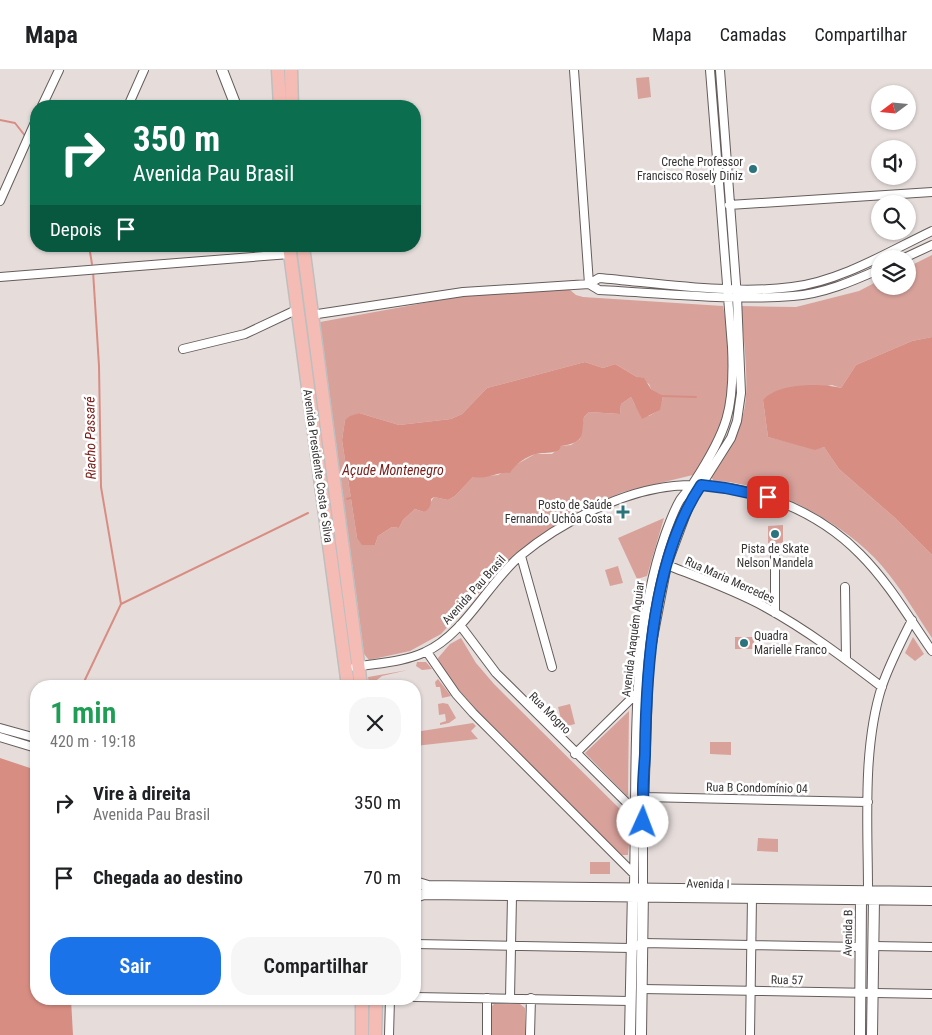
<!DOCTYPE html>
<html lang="pt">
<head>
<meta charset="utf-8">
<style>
	:root { --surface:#fff; --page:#f6f6f6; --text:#202124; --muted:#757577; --line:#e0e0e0; --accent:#1a73e8 }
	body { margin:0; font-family:"Roboto Condensed",sans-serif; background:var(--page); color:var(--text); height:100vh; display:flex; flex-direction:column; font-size:19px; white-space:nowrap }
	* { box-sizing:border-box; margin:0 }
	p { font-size:16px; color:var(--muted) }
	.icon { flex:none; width:28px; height:28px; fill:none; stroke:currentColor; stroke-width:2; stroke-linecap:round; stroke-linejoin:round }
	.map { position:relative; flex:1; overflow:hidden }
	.sheet { position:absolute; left:30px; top:610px; width:391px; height:325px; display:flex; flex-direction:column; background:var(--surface); border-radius:20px; box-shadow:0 1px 4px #0004 }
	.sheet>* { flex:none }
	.banner { position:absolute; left:30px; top:30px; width:391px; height:152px; border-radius:20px; box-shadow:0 1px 4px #0004; background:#0b6e4f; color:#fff; overflow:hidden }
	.needle { width:32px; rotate:254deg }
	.tools { position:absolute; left:871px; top:15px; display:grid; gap:10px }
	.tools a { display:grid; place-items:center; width:45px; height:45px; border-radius:50%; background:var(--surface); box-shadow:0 1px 4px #0004; font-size:25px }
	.pin { position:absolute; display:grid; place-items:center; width:42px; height:42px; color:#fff; margin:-21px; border-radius:10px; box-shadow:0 2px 8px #0006 }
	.me { position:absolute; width:55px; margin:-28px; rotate:2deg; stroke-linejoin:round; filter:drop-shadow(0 0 4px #0008) }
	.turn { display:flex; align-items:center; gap:18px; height:105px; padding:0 20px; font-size:22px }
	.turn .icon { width:65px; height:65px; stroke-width:2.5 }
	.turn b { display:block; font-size:35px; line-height:42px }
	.then { display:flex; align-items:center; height:48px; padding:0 20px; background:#0003; gap:10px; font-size:19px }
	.round { display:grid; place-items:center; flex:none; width:52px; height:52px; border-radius:20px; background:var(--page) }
	.head { display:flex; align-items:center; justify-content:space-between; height:85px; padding:0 20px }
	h1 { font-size:30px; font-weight:600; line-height:38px; color:#1e9e55 }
	.cta { display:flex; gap:10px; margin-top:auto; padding:10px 20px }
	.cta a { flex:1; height:58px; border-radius:20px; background:var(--accent); color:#fff; font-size:20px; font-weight:600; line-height:58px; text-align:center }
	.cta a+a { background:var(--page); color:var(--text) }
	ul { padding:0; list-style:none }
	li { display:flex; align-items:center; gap:15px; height:75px; padding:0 20px }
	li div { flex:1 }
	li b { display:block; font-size:19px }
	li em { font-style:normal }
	header { display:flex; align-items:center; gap:30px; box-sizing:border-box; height:70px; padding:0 25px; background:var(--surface); border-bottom:1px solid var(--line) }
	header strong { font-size:24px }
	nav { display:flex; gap:28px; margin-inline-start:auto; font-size:18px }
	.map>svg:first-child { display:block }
	.green { fill:#d8a29b; fill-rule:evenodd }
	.water { fill:#d88d83 }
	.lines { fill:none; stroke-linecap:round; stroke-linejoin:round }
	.stream { stroke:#d88d83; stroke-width:2 }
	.minor-casing { stroke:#655d5c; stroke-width:10 }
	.tertiary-casing { stroke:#655d5c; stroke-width:12 }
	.primary-casing { stroke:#bfbebe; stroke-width:15 }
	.minor { stroke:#fff; stroke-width:8 }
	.tertiary { stroke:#fff; stroke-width:10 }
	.primary { stroke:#f5bcb5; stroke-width:12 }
	.route-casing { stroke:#114b97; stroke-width:12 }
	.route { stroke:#1a73e8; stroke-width:9 }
	.poi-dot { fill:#2b737d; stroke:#fff; stroke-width:2 }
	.labels { text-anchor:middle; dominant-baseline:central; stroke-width:5; stroke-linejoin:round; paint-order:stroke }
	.poi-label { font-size:12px; fill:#383434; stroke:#fff; text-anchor:end }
	.street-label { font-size:12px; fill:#383434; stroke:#fff }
	.water-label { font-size:14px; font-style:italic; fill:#7a211d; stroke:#fff }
</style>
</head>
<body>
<header>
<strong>Mapa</strong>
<nav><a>Mapa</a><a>Camadas</a><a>Compartilhar</a></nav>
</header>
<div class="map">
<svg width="932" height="965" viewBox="0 0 932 965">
	<rect width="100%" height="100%" fill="#e6dddb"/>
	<path class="green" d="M649 7 651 27 638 29 636 8Z
		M932 185V267L912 271 856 295 841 318 832 315 763 330 768 367 815 379 824 377 839 399 895 448 932 485V568C916 544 901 518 882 496 846 454 770 412 714 411L710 406C725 386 738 365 744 341 750 315 743 264 741 236L796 237 859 221 880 210V216H908V197Z
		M569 219 576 225 583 227 723 236 727 257 731 310 723 358 697 404 623 422 587 437 566 448 515 484 441 564 410 581 369 590 364 584 320 252 473 224ZM585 292 603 298 615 294 649 314 651 319 663 327 659 340 649 346 635 335 631 327 621 334 620 344 589 342 584 347 580 369 571 375 561 376 552 384H535L498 405 473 407 455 426 448 430 434 427 424 442 415 439 403 450 399 458 392 457 378 466 375 475 357 468 342 370 345 350 359 343 399 355 451 349 462 344 487 318Z
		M664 448 647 506 637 509 618 468Z
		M783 455V473H768V456Z
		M618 496 623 513 610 516 605 500Z
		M735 567H754V579H735Z
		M913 567 924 584 915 591 905 583Z
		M461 568 476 593 494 614 626 745 629 774 628 785H622C595 758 439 612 438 588L450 574Z
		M417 592H426L432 599 422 600 416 596Z
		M408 600 382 606 369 616 368 607Z
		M438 609 451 626 442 628 440 617H436L435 612Z
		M443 633 448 634 456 648 449 653 440 655V653L446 651 445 644 439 645 438 634Z
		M570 634 575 654 563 657 558 637Z
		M629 641 628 725 627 726 585 683Z
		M473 653 476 656 471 661 478 669 415 676V662Z
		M710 672H731V685L710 684Z
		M758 768 778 769V782L757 781Z
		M590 792H610V804H590Z
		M494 934H520L525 938V965H490V938Z"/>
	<path class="water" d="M932 267V485L895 448 839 399 824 377 815 380 768 367 763 330C778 313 820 313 841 318L856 295 912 271Z
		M585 292 603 298 615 294 637 307 644 308 651 319 663 326 660 340 642 349 631 327 621 334 620 344 589 342 584 347C581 366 586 372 561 376L559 380C551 384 544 382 536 384 527 386 514 395 510 403 498 401 487 410 473 407L455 426 448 430 434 427 431 429C431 435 430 439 424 442L415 439 403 450 399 458 392 457 378 466 375 475H362L357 468 342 370 345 350 350 346 359 343 399 355 451 349 462 344 487 318Z
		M0 688 36 700V929H71L73 965H0Z"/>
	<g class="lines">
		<path class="stream" d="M0 50 15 53 26 67
			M29 71 36 80
			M89 176 92 194
			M93 201 99 296 101 417 121 534
			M661 326 696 327
			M347 429 353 427
			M121 534 308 443
			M82 616 121 534"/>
		<g class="minor-casing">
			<path id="minor" d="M574 0 589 214
				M42 36 59 0
				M128 36 144 0
				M0 131 36 50
				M729 135 932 122
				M902 189 932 175
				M0 207 290 184
				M589 214 599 208C658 213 733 225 792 217 841 211 888 182 932 161
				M311 245 463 222 589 214 599 220C663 223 729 231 793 226 823 224 853 211 880 199
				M183 279 245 264 296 240
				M521 486 552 597
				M667 495C700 508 734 520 765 537 807 560 844 588 882 617
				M845 517 846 589
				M775 543V478
				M460 555 496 603 633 739
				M427 582 456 624 473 643 634 804
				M355 597C378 593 404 592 425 582 464 565 488 513 520 486 560 453 621 421 674 416 740 410 813 436 860 484 889 513 909 548 932 581
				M0 658 36 668
				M0 667 36 678
				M575 684 637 623
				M644 727 868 732
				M635 735C636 645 635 551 665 465 669 454 674 440 680 430 684 424 690 419 694 412 727 361 735 339 732 277L710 0
				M644 737 649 589 667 495 690 433 731 368 737 351 741 323 737 227 720 0
				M634 817 635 746
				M643 817V746
				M868 820C868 756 862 678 882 616 890 593 901 572 912 550
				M415 874 631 878 643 873 861 877
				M873 876 932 877
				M642 919 932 924
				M415 927 630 931
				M510 928 512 826
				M389 965 390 929
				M487 965V928
				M530 965 531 928
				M750 965 752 827"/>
		</g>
		<g class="tertiary-casing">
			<path id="tertiary" d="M222 0 236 36
				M415 812 428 816 932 822
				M415 827 424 824 932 830
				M630 965 633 820
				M641 965 643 819
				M860 965 861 828 868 820 874 829 872 965"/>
		</g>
		<g class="primary-casing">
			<path id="primary" d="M278 0 280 36
				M291 0 292 36
				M289 176 348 616
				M303 176 361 616
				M362 965V929
				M375 965 376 929"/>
		</g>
		<use href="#minor" class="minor"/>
		<use href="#tertiary" class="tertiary"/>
		<use href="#primary" class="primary"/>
	</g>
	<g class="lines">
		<g class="route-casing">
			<path id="route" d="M643 752 645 741C641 724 644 702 645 684 646 600 653 487 701 415L725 418 768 427"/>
		</g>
		<use href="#route" class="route"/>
	</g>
	<g class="poi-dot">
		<circle cx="753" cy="99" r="5"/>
		<path d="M620.5 434.5h5v5h5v5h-5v5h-5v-5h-5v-5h5z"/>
		<circle cx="775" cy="464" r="5"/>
		<circle cx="744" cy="573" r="5"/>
	</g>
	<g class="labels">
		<g class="poi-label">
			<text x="743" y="92">Creche Professor<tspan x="743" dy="14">Francisco Rosely Diniz</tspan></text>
			<text x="612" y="435">Posto de Saúde<tspan x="612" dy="14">Fernando Uchôa Costa</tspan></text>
			<text x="775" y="479" text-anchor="middle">Pista de Skate<tspan x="775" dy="14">Nelson Mandela</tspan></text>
			<text x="754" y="566" text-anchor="start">Quadra<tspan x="754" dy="14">Marielle Franco</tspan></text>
		</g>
		<g class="street-label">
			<text transform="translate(318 396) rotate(82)">Avenida Presidente Costa e Silva</text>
			<text transform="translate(730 510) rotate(24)">Rua Maria Mercedes</text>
			<text transform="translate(474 520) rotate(-48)">Avenida Pau Brasil</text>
			<text transform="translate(633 569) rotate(-83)">Avenida Araquém Aguiar</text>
			<text transform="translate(550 643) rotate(45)">Rua Mogno</text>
			<text transform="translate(757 718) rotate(1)">Rua B Condomínio 04</text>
			<text transform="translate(708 814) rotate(1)">Avenida I</text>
			<text transform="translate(848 863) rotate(-89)">Avenida B</text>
			<text transform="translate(787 910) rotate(1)">Rua 57</text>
		</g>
		<g class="water-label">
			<text transform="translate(90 368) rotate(-91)">Riacho Passaré</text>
			<text x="393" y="400">Açude Montenegro</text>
		</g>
	</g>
</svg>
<div class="tools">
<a><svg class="needle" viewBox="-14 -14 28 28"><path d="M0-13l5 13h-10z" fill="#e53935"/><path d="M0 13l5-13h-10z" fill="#757577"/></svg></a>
<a><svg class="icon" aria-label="sound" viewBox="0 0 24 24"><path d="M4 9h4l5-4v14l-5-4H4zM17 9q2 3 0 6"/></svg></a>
<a><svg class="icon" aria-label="search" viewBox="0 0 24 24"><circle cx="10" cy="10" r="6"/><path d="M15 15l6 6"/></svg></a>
<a><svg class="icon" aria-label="layers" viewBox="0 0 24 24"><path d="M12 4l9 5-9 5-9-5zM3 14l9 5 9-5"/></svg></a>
</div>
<div class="pin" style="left:768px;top:427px;background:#d93025"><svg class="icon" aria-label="arrive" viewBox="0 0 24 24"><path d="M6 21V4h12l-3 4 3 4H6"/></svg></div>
<svg class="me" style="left:643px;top:752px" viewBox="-20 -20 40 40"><circle r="19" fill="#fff"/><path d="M0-13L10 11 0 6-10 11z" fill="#1a73e8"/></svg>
<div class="banner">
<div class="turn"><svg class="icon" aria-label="right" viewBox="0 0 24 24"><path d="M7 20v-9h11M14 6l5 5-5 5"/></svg><div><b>350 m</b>Avenida Pau Brasil</div></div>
<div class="then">Depois<svg class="icon" aria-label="arrive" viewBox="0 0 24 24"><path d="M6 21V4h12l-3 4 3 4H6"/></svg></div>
</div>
<section class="sheet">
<div class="head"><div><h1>1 min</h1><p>420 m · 19:18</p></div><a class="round"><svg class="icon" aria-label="close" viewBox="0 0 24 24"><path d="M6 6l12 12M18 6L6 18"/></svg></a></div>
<ul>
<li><svg class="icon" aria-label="right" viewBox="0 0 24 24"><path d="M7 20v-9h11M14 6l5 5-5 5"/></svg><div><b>Vire à direita</b><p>Avenida Pau Brasil</p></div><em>350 m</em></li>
<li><svg class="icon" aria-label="arrive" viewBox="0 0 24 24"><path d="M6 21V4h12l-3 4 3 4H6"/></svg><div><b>Chegada ao destino</b></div><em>70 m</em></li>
</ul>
<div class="cta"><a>Sair</a><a>Compartilhar</a></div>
</section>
</div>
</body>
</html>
